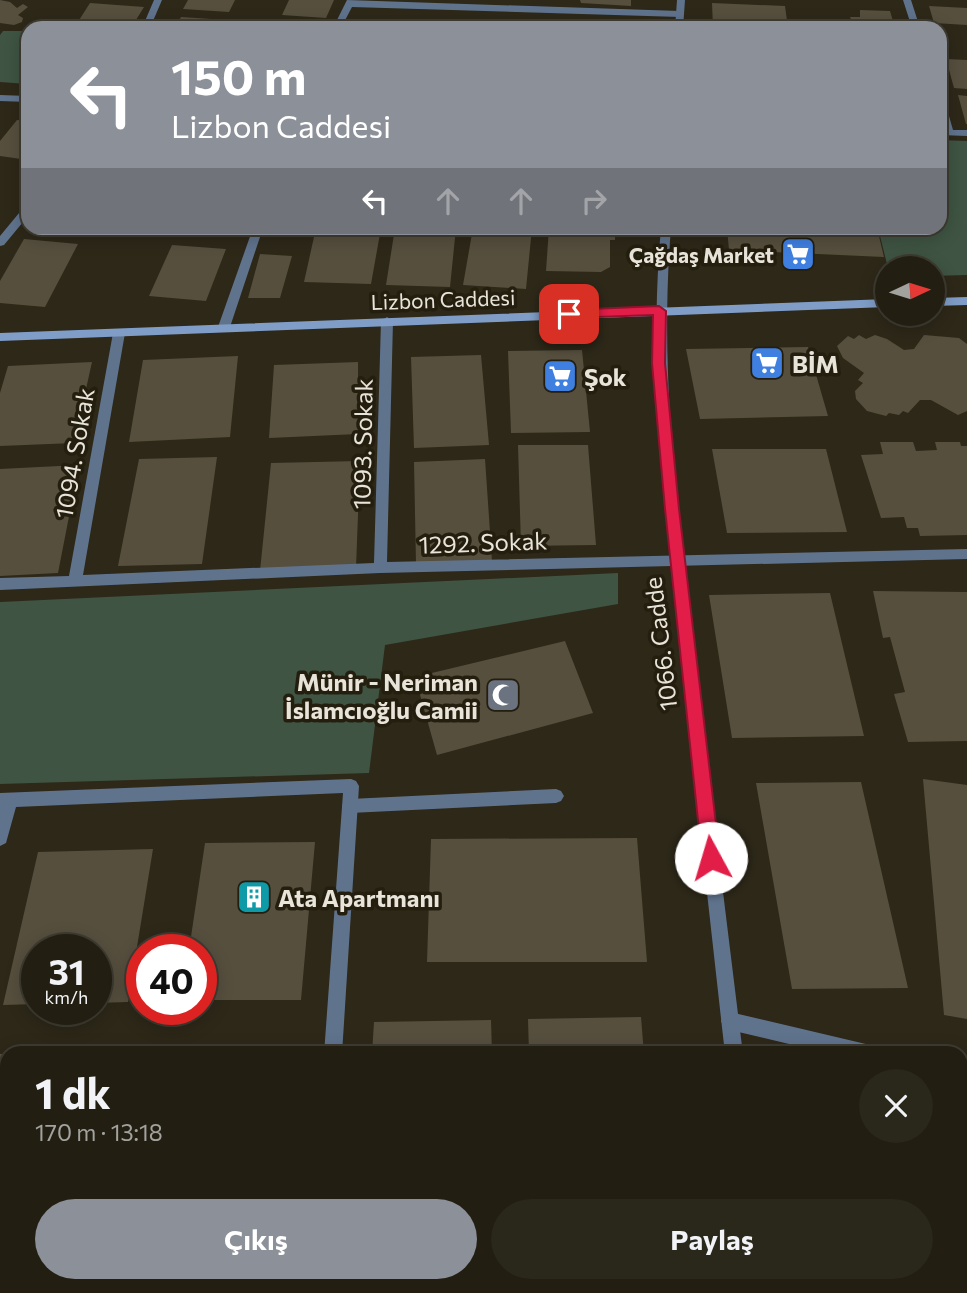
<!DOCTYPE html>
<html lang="tr">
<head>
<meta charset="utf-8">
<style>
	:root { --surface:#221e12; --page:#2a271b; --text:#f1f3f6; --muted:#a2a29f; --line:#3f3c32; --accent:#8c9099 }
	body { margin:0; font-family:Commissioner,sans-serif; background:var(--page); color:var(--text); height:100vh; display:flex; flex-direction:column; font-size:26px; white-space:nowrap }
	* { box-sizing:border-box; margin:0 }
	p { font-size:23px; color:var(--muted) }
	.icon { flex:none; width:38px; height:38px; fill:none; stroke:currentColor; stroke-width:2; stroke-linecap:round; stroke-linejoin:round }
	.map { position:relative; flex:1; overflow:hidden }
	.sheet { position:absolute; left:0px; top:1046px; width:968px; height:247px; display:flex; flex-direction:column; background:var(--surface); border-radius:21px 21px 0 0; box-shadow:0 4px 18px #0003,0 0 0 2px var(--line) }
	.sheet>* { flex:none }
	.guide { position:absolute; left:21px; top:21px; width:926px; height:214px; border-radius:21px; box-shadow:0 4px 18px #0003,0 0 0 2px var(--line); background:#8c9099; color:#fff; overflow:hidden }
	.needle { width:46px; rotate:86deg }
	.controls { position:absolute; left:875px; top:256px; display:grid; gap:14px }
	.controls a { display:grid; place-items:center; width:70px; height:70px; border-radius:50%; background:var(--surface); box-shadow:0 4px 18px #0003,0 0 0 2px var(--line); font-size:35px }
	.speed { position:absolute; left:21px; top:934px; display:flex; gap:14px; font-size:35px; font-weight:700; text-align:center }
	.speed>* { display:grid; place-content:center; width:91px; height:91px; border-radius:50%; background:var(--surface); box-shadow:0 4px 18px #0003,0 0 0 2px var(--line); line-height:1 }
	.speed small { font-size:18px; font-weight:400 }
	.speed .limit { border:10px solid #d22; background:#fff; color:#111 }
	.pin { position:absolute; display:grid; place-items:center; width:60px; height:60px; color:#fff; margin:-30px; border-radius:14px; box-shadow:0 4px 10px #0006 }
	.me { position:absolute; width:77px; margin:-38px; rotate:354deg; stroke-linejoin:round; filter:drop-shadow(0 0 5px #0008) }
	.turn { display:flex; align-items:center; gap:24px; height:147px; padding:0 35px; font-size:32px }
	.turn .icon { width:91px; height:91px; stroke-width:2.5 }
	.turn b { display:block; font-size:49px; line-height:60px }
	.lanes { display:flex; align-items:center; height:66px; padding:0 35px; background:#0003; justify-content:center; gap:35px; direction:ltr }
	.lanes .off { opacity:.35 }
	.round { display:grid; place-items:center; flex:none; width:74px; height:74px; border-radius:37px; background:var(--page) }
	.head { display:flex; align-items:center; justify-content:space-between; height:119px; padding:0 35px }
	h1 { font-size:42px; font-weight:700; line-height:52px }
	.button { display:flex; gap:14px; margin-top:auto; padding:14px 35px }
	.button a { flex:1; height:80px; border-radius:42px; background:var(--accent); color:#fff; font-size:28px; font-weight:700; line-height:80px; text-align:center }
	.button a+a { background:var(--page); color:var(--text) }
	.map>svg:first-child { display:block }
	.green { fill:#3f5443 }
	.building { fill:#564f3e }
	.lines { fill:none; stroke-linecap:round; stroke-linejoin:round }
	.service { fill:#60738d; fill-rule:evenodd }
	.minor { fill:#60738d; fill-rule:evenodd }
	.tertiary { fill:#60738d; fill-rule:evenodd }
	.secondary { fill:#7f9dc7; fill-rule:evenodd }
	.route { fill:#e11d48; stroke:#92132f; stroke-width:2 }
	.labels { text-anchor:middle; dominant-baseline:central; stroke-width:7; stroke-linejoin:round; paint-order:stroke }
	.far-poi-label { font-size:21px; font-weight:bold; fill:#e8e4da; stroke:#241e0e; text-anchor:end }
	.far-street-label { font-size:21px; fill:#e8e4da; stroke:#241e0e }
	.poi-label { font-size:24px; font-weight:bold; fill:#e8e4da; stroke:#241e0e; text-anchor:start }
	.street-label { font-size:24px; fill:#e8e4da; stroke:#241e0e }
</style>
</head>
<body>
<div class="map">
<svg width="967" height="1293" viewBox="0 0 967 1293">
	<rect width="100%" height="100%" fill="#2d2818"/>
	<path class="green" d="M3 31H28L27 84 0 82V35Z
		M940 140 967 141V275L933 276V268H888L878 228H940Z
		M618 573V604L385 645 369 773 0 784V602Z"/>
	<path class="building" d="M0 0 10 2 17 8 23 4 28 7 18 15 23 18 22 22 14 25 0 23Z
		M188 0H235L229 12 183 9Z
		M289 0H334L326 18 282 15Z
		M580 0H631V6L581 3Z
		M90 3 144 7 131 28H74Z
		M712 3 785 6 788 28H713Z
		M929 6 967 8V25L934 23Z
		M860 10 890 11 895 28H855L850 17H860Z
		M181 17 227 20 223 28H175Z
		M279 20 321 24 319 28H274Z
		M946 59 967 60V89L954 88Z
		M958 95 967 96V124H966Z
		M17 120 28 121V160L0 156V141Z
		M316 228H381L371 284 304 282Z
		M395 228H456L450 287 386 285Z
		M473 228H532L526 289 463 285Z
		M549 228H615V240H610V267L601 272 546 271Z
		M727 228H877L884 257 729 250Z
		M24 239 78 244 45 307 0 303V281Z
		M172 245 226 249 206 301 149 296Z
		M260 254 292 256 280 298H248Z
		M859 335 866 339 875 335 887 339 904 350 914 349 924 335 959 338 967 344V411L958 415 931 400H920L908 413 903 411 899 415 889 413 886 416 867 411 856 399 855 391 863 383 858 380 864 373 843 358 837 346 848 336 854 339Z
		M808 347 828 416 700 419 686 349Z
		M582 350 590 432 511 433 508 351Z
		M481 355 489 445 414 448 411 357Z
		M238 356 230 437 129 442 143 360Z
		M92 362 74 443 0 446V393L8 366Z
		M358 362V434L269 438 274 365Z
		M880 442H913L916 451 937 450 935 442H960L961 446H967V535L920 536 918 528H907L904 517 881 518 861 455 883 454Z
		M518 445H588L596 545 521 546Z
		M712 449H826L847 532 727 533Z
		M217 457 202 564 118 566 139 459Z
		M485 459 492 561 416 564 414 462Z
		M360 461 356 568 260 571 271 463Z
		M79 465 58 573 0 576V469Z
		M873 591 967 592V741L908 742 894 694 905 692 890 637 883 638Z
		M830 593 864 736 732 738 709 595Z
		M565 641 593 713 437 755 415 677Z
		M923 779 967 785V1019L944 1015Z
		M861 782 908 988 792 989 756 783Z
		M637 838 647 962H427L431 839Z
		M315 842 301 1000H201V950H189L205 843Z
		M153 849 128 1002 96 1003V950H37V1004L3 1005 38 852Z
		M641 1017 644 1054H529L528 1019Z
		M491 1020 492 1054H372L374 1022Z
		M169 1049H298V1054H168Z
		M0 1054H7V1211H0Z
		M877 1286H944L945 1293H878Z"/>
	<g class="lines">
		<path class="service" d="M556 789 561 791 564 796 561 801 556 803 350 813 345 811 342 806 345 801 350 799Z"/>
		<path class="minor" d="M154 0H162L150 28H142Z
			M347 0 680 11 684 14 680 17 352 7 341 28H333Z
			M903 0H911L920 28H912Z
			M0 95 28 96V102L0 101Z
			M940 99 945 102 953 130H967V136L940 135V129H943L940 117Z
			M28 206V216L4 245 0 246V236L24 207Z
			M253 228H263L230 327 224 331 220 330 218 327Z
			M387 317 393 321 387 562 967 549V559L380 573 0 590V578L69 576 113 333 119 329 125 333 83 575 374 563 381 321Z
			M351 779 356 781 359 786 342 1054H324L343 793 16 807 6 843 0 846V793Z
			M730 1012 870 1045 876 1048 879 1054H831L730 1030 724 1027 721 1021 724 1015Z
			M961 1065 967 1067V1085L961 1083Z
			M0 1243H7V1263H0Z"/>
		<path class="tertiary" d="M677 0H685L683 28H675Z
			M661 228H671C659 373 677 506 694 649 710 784 726 919 743 1054H725C710 920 695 786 681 652 665 508 648 373 661 228Z
			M753 1286H773L774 1293H754Z"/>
		<path class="secondary" d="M967 297V305L933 306V298Z
			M887 299V307L0 341V333Z"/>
	</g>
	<path class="route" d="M659 306 666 311 665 363 679 509 720 858 717 864 711 867 704 864 702 858 665 509 652 363 653 315 569 318 563 314 569 310Z"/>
	<defs>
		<g id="supermarket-square" transform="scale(1.75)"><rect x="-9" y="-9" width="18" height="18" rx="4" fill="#3f7fe0" stroke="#241e0e"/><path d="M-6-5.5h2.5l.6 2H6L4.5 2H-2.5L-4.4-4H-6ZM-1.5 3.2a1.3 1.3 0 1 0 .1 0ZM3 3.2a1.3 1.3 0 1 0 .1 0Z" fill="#fff"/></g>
		<g id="mosque-square" transform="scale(1.75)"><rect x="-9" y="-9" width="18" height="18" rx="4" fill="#6b7280" stroke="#241e0e"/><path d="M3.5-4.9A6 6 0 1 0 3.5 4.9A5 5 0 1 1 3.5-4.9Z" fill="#fff"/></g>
		<g id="building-square" transform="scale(1.75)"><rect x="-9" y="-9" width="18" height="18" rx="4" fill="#0f9aa8" stroke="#241e0e"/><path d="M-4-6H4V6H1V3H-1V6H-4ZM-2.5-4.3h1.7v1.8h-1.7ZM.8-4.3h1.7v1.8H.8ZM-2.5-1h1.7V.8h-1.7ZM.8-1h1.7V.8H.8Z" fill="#fff"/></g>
	</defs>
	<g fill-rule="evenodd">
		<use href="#supermarket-square" x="798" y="254"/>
		<use href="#supermarket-square" x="767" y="363"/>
		<use href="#supermarket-square" x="560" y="376"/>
		<use href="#mosque-square" x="503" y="695"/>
		<use href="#building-square" x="254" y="897"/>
	</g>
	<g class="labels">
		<g class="far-poi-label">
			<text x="774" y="254">Çağdaş Market</text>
		</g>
		<g class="far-street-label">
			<text transform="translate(443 299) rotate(-2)">Lizbon Caddesi</text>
		</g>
		<g class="poi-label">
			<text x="792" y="363">BİM</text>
			<text x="584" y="376">Şok</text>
			<text x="478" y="681" text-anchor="end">Münir - Neriman<tspan x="478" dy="28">İslamcıoğlu Camii</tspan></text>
			<text x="278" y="897">Ata Apartmanı</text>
		</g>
		<g class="street-label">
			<text transform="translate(362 444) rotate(-89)">1093. Sokak</text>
			<text transform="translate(74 453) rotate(-80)">1094. Sokak</text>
			<text transform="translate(483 542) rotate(-2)">1292. Sokak</text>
			<text transform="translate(660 644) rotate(-97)">1066. Cadde</text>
		</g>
	</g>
</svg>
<div class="controls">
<a><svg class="needle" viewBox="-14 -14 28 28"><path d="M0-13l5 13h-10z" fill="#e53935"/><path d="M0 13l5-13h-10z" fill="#a2a29f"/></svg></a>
</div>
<div class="speed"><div>31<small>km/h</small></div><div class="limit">40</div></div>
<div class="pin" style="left:569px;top:314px;background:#d93025"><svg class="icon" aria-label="arrive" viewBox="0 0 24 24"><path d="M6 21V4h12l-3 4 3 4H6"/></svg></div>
<svg class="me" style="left:711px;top:858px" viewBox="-20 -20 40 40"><circle r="19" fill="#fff"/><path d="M0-13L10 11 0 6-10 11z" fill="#e11d48"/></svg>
<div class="guide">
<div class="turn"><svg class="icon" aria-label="left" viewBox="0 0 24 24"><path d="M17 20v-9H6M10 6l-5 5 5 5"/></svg><div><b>150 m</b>Lizbon Caddesi</div></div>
<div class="lanes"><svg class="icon" aria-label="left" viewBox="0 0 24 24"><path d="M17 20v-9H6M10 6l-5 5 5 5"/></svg><svg class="icon off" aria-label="ahead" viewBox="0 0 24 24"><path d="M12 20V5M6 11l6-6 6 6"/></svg><svg class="icon off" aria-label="ahead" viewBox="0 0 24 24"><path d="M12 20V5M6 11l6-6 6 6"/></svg><svg class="icon off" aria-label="right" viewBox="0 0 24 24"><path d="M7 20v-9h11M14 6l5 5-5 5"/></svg></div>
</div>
<section class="sheet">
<div class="head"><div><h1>1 dk</h1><p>170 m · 13:18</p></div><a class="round"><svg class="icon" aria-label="close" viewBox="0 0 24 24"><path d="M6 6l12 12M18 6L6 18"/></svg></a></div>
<div class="button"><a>Çıkış</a><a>Paylaş</a></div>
</section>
</div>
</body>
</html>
